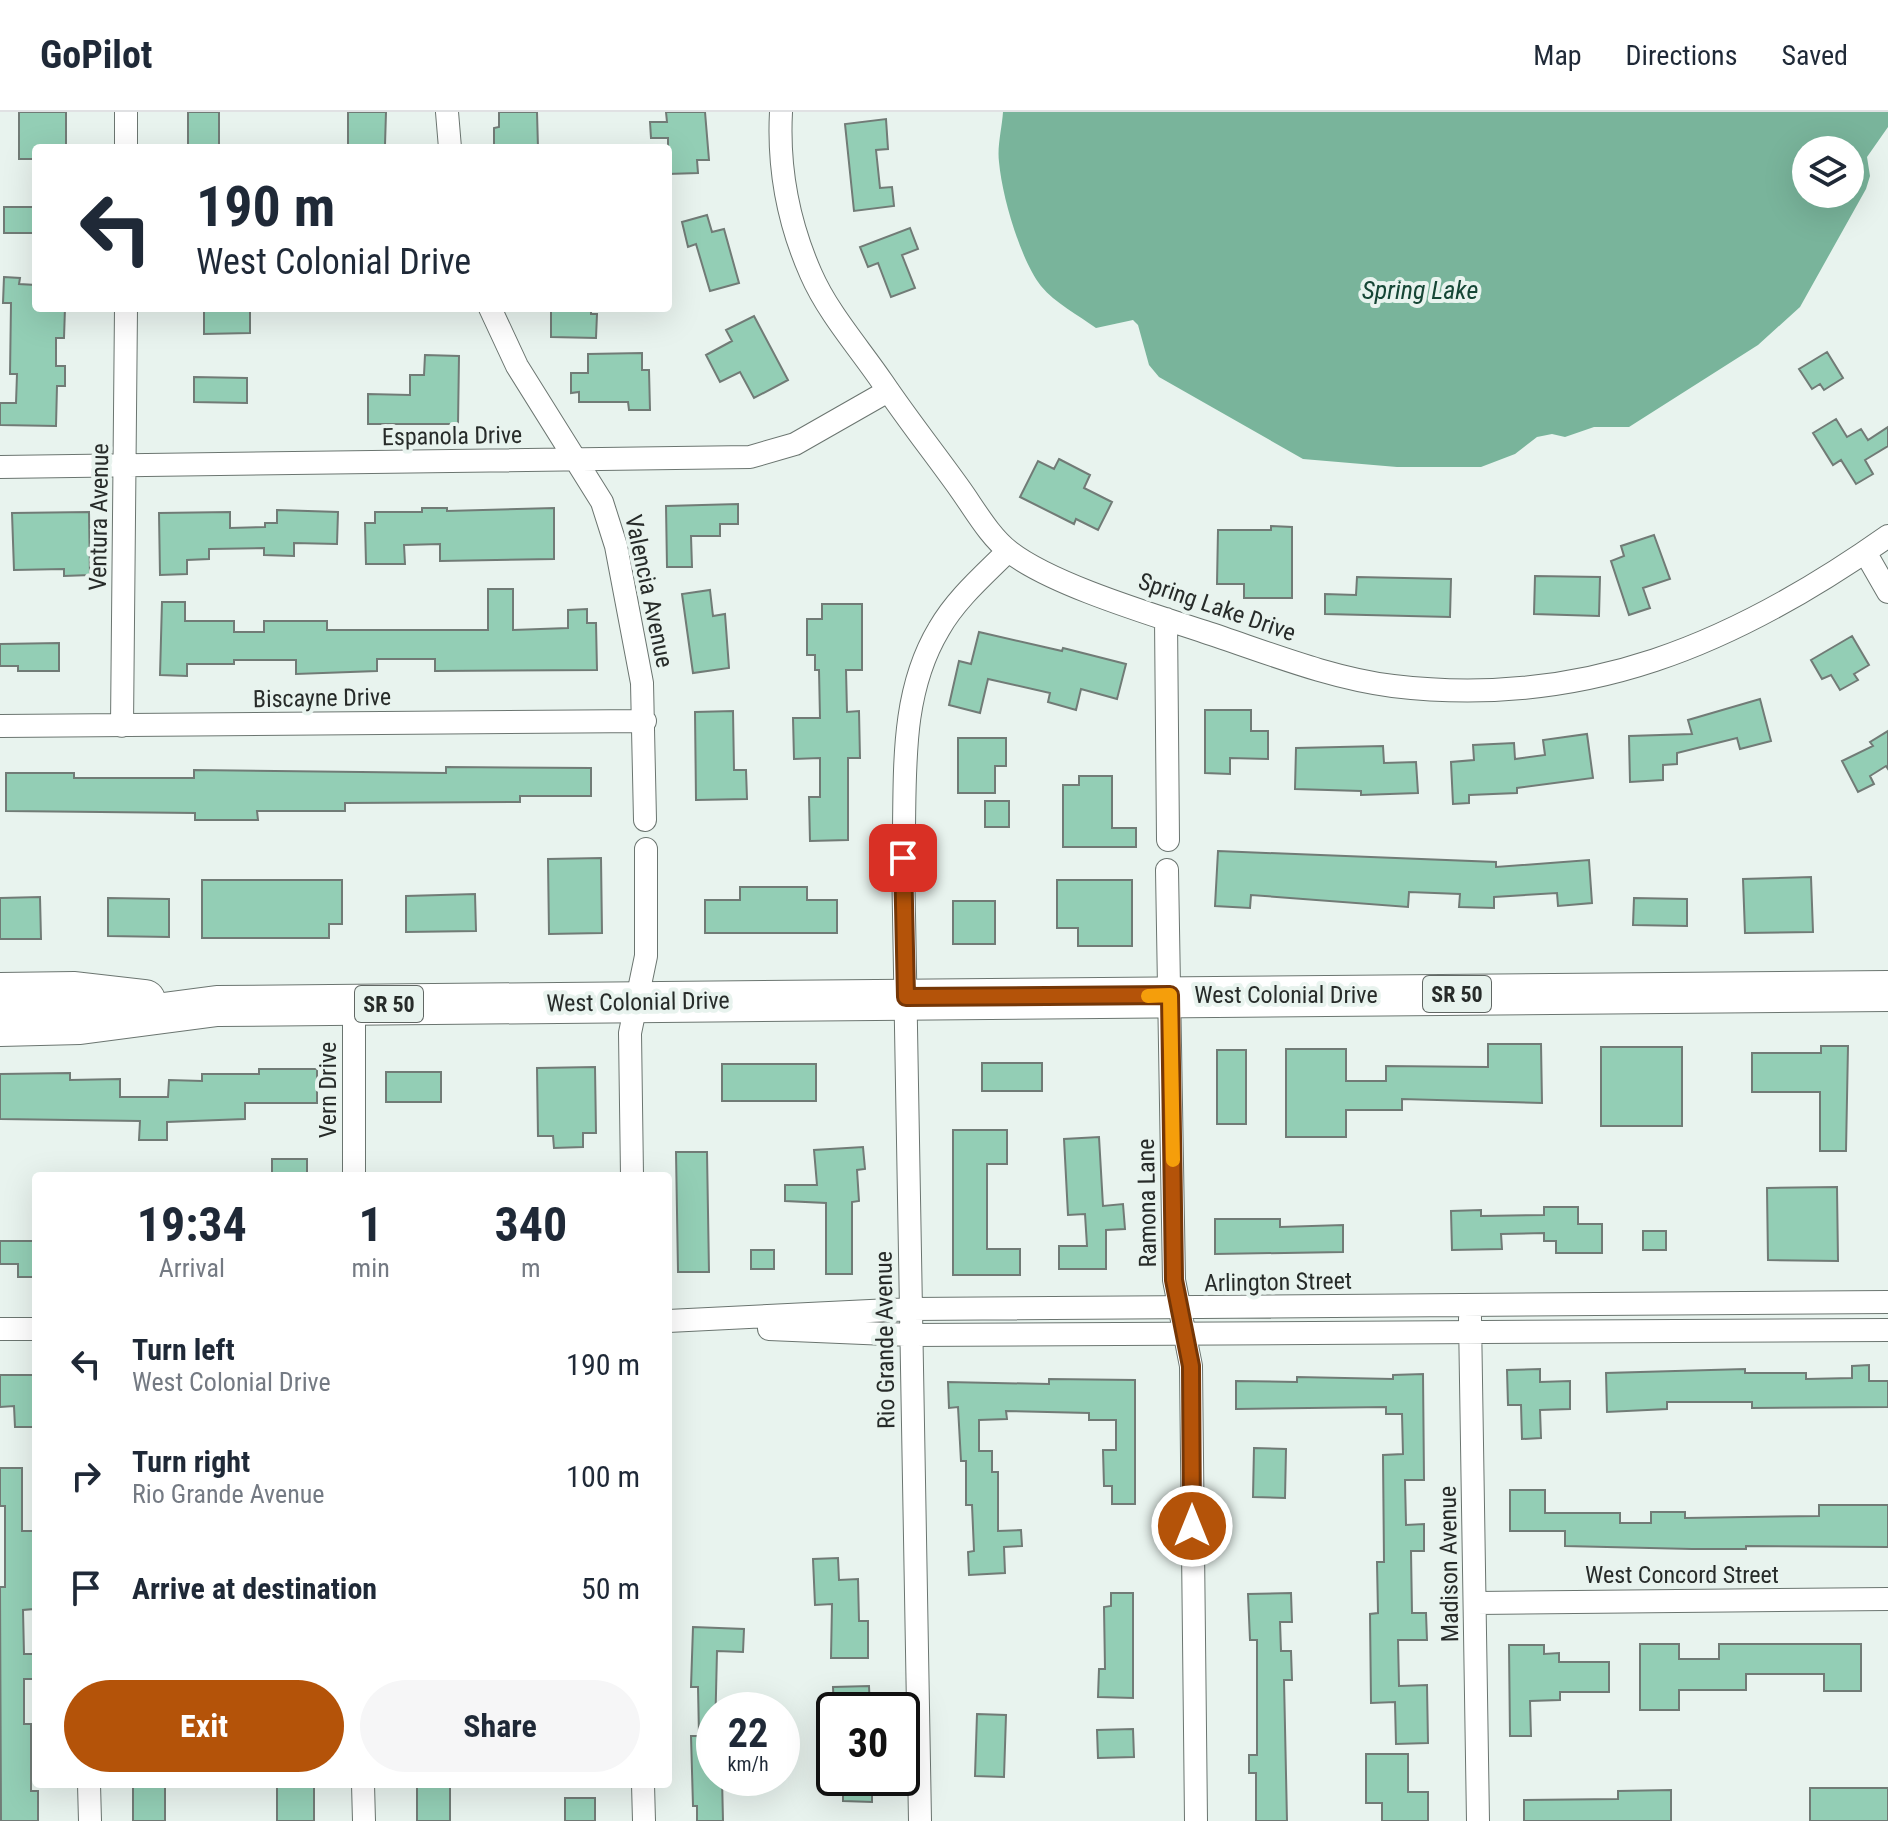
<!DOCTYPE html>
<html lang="en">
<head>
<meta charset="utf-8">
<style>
	:root { --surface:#fff; --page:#f6f6f7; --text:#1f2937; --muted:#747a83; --line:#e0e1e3; --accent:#b45309 }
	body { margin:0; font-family:"Roboto Condensed",sans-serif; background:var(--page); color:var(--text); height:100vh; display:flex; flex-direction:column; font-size:30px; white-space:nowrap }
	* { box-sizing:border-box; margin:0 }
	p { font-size:26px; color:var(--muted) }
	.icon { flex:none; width:44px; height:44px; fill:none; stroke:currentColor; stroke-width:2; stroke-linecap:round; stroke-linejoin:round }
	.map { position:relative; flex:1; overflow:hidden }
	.sheet { position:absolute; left:32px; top:1060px; width:640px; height:616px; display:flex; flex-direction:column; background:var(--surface); border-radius:8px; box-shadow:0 8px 32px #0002 }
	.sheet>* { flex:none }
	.hud { position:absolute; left:32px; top:32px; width:640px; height:168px; border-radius:8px; box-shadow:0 8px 32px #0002; background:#fff; color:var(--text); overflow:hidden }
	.fabs { position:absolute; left:1792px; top:24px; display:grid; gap:16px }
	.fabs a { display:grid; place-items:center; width:72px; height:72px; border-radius:50%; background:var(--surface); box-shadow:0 8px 32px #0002; font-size:40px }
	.speed { position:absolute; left:696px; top:1580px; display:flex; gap:16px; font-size:40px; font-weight:700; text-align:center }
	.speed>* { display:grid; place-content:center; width:104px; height:104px; border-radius:50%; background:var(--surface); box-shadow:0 8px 32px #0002; line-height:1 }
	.speed small { font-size:20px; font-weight:400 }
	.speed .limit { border:4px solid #111; border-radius:12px; background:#fff; color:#111 }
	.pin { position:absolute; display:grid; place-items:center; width:68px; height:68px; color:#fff; margin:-34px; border-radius:16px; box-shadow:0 4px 12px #0006 }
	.me { position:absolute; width:88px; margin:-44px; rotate:0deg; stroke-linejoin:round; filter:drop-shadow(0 0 6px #0008) }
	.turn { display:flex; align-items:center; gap:28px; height:168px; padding:0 32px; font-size:36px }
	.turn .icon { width:104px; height:104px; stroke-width:2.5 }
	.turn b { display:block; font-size:56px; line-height:68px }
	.eta { display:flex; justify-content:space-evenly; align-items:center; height:136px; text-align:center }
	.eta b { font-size:48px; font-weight:700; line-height:56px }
	.cta { display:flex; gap:16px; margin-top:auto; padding:16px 32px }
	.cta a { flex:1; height:92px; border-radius:48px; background:var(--accent); color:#fff; font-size:32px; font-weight:700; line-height:92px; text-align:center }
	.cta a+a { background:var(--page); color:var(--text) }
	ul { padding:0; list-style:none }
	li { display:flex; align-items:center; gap:24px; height:112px; padding:0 32px }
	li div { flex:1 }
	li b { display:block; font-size:30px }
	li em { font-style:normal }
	header { display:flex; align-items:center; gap:48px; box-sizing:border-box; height:112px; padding:0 40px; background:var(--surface); border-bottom:2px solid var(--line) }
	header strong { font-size:38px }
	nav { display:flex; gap:44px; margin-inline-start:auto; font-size:28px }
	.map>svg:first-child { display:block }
	.water { fill:#79b49b; fill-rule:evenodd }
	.building { fill:#93ceb5; stroke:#717b76; stroke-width:2 }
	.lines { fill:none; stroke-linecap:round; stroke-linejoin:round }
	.street-casing { stroke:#6b7570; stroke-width:24 }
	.highway-casing { stroke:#6b7570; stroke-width:42 }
	.street { stroke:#fff; stroke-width:22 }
	.highway { stroke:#fff; stroke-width:40 }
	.route-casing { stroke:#753606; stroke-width:20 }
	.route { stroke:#b45309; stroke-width:14 }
	.slow { stroke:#f59e0b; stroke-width:14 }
	.labels { text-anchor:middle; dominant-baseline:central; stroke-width:8; stroke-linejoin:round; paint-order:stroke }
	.shield { fill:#e8f3ee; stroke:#616764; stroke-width:2 }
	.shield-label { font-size:22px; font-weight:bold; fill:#272b29 }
	.street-label { font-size:24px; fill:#272b29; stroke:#e8f3ee }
	.water-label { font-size:26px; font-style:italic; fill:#154635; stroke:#e8f3ee }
</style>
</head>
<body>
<header>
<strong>GoPilot</strong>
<nav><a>Map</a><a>Directions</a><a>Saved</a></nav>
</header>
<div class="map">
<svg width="1888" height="1709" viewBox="0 0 1888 1709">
	<rect width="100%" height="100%" fill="#e8f3ee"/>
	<path class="water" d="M1003 0H1888V15L1867 45 1870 64 1866 77 1800 195 1758 233 1629 315H1594L1565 325 1552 322 1537 325 1515 342 1481 355H1397L1303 347 1159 265 1149 253 1138 213 1133 208 1096 216C1078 203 1055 191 1041 174 1020 147 1002 84 999 50 997 34 1002 16 1003 0ZM1806 38H1850V82H1806Z"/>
	<path class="building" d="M19 0H66V36H36V47H19Z
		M188 0H219V36H188Z
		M348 0H386L385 33 348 36Z
		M499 0H537L538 36H494V16L499 15Z
		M666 0H705L709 48H697L698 61 668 62V26H651L650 10H667Z
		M886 7 888 37 876 38 880 76 892 75 894 94 854 99 845 12Z
		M4 95H36V121H4Z
		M707 103 712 120 724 117 739 171 710 179 696 132 688 135 682 110Z
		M910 116 918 137 902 143 915 176 891 185 878 151 868 155 860 135Z
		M4 165 20 166 19 172 36 173V196H65L64 226H56V254H65V274H57L56 314 0 313V291H16L17 262H10L11 191H3Z
		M204 196H250V221L204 222Z
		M551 196H591V202H597L596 226 551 225Z
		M754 204 788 268 754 286 740 260 720 270 706 243 732 229 726 218Z
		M1827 240 1843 266 1824 278 1820 272 1812 277 1799 257Z
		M642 241V258H649L650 298H629L628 290H579V280L571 281V261H588V242Z
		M425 243 459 244 458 312H368V282L410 283V263H424Z
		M194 265 247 266V291L194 290Z
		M1836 307 1847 325 1861 317 1868 328 1888 315V334L1865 348 1873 362 1856 372 1841 348 1833 353 1813 321Z
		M1059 347 1090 363 1084 376 1112 390 1098 418 1076 407 1074 412 1020 385 1038 349 1054 357Z
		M738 392V412H720V424H691L692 455H667L666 394Z
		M422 396H447V399L554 396V447L440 449V432L404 433 405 452H366L365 411H375V400H422Z
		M277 398 338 400 337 432 294 431V444L264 443V436L209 437V447L187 448V462L160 463 159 401 230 400V416L265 415V411H277Z
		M89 400 90 463 64 464V457L14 458 12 401Z
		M1271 414 1292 415V486H1244V472H1217L1218 418H1271Z
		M1654 423 1670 467 1643 476 1650 496 1629 503 1611 449 1624 444 1621 434Z
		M1535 464 1600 465 1599 504 1534 502Z
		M1357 465 1451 467 1450 505 1325 502V482L1356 483Z
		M488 477H513V518L568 516V498L587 497V511H596L597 558 435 559V547H377V559L296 562V548H234V552H187V564L160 563 162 490H185V509H234V520H264V509H327V518H488Z
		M710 478 713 504 725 502 729 556 693 561 682 482Z
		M822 492H862V558H846L847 600 859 599 860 646H848V728L810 729 809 685H820V646L794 647 793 606H820L819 558H815V543H807V507H822Z
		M979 520 1062 539 1063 536 1126 552 1117 587 1081 577 1076 598 1048 590 1050 581 988 567 980 601 949 593 959 549 971 552Z
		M1852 524 1869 553 1854 562 1858 568 1840 578 1831 563 1822 567 1811 548Z
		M59 531V559H18V554H0V532Z
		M1760 587 1771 629 1740 637 1737 626 1677 641V652L1663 653V668L1630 670 1629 624 1692 622 1688 608Z
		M1205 598H1251V619H1268V647L1230 646V662L1205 661Z
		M733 599 734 658H746L747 687 696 688 695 600Z
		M1888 619V657L1886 654 1870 664 1874 672 1858 680 1842 649 1873 634 1870 630Z
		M1587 622 1593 666 1517 676V681L1469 683V691L1453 692 1451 650 1474 648 1473 633 1514 631 1515 647 1545 643 1543 628Z
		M958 626H1006V654H995V681H958Z
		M1383 634 1384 651 1416 650 1418 681 1361 683V679L1295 677 1296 636Z
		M446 655 591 656V684H520V690L345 691V699H257L258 708H195V701L6 699V661H74V666H194V658L446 661Z
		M1079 664H1112V716H1136V735H1063V673H1079Z
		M985 689H1009V715H985Z
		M1218 739 1496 750V755L1589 748 1592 791 1558 794 1557 781 1494 785V796L1459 795 1460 782 1409 780 1408 795 1251 783 1250 796 1215 794Z
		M601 746 602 821 549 822 548 747Z
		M1811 765 1813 820 1745 821 1743 767Z
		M202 768H342V812H329V826H202Z
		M1057 768H1132V834H1078V816H1057Z
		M740 775H807V788H837V821H705V788H740Z
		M475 782 476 819 406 820V784Z
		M40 785 41 827H0V786Z
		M108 786 169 787V825L108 824Z
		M1634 786 1687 787V814L1633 813Z
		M953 789H995V832H953Z
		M1488 932H1541L1542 991 1402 987V998H1346V1025H1286V937H1346V969H1386V954L1488 955Z
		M1821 934H1848L1846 1039H1820V980H1752V941H1821Z
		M1601 935H1682V1014H1601Z
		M1217 938H1246V1012H1217Z
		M982 951H1042V979H982Z
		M722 952H816V989H722Z
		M595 955 596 1021H583V1035L554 1036 553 1024H538L537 956Z
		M259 957H317V991H245V1007L167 1010V1028H139L140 1009 0 1007V962L70 961V968L120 967V985H168L169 968 202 969V962H259Z
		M386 960H441V990H386Z
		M953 1018H1007V1052H987V1137H1020V1163H953Z
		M1099 1025 1103 1094 1123 1092 1125 1117 1106 1118V1157H1059V1134H1087L1085 1102 1068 1103 1064 1027Z
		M863 1035 865 1057 857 1058 859 1089 852 1090V1162H826V1091L785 1089V1073H817L814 1038Z
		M676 1040H707L709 1160H678Z
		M272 1047H307V1064H272Z
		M1837 1075 1838 1149 1768 1148 1767 1076Z
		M1544 1095H1578V1112H1602V1141H1556V1129H1544V1121L1501 1122 1502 1137 1452 1138 1451 1099 1481 1098V1104L1544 1103Z
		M1215 1107H1280V1115L1343 1113V1140L1215 1142Z
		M1643 1119H1666V1138H1643Z
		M0 1129H36V1165H18V1152H0Z
		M751 1138H774V1157H751Z
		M1869 1253V1269H1888V1295L1752 1296V1290H1667V1297L1607 1300 1606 1261 1745 1257V1261H1806V1267L1852 1266V1254Z
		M1540 1257V1270L1570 1269V1297L1540 1298 1541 1326 1522 1327 1521 1293H1508L1507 1258Z
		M1423 1262 1424 1368H1405L1406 1413 1424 1412V1439H1411L1412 1501H1426L1427 1528H1398L1399 1574 1427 1573 1428 1631 1396 1632 1395 1590 1371 1591 1370 1502 1378 1501 1377 1450H1384L1383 1343 1403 1342 1402 1302H1386V1295L1236 1297V1269L1297 1270V1265L1393 1267V1263Z
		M0 1263H36V1315H15L14 1294 0 1295Z
		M1049 1267 1135 1268V1392H1112V1374H1104L1103 1338H1116V1308H1089V1301L1006 1299 1007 1307 979 1308V1339H992V1360H998V1419L1021 1418 1022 1434 1004 1435 1005 1461 969 1463 968 1440 974 1439 972 1393H966V1349H961L958 1295 949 1296 948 1270 1049 1272Z
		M1254 1336 1286 1337 1285 1386 1253 1385Z
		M0 1356H22V1419H33L34 1497 23 1498 24 1542H36V1567H24V1612H31V1679H38V1709H1L0 1475H5V1394H0Z
		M1510 1378H1545V1401H1620V1411H1651V1400H1685V1406L1819 1404V1393H1888V1435L1746 1434V1437H1692L1565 1434V1419H1510Z
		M838 1446 839 1468 858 1467 859 1509H868V1546H831L832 1492 815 1493 813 1447Z
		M1111 1481H1133V1586L1098 1585 1099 1557H1105L1104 1495 1111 1494Z
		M1291 1481 1292 1510H1280L1281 1539H1291L1292 1568H1284L1287 1709H1256V1661H1249V1643H1257V1528H1250L1248 1482Z
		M693 1515 744 1517 743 1540 717 1539 714 1666H722L723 1709H697V1694H693L691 1624H699L698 1575H691Z
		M1640 1532H1679V1547H1719V1532H1861V1579H1824V1562H1746V1578H1679V1598H1640Z
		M1509 1533H1544V1542L1559 1541V1550H1609V1580H1560V1588L1530 1589 1531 1624H1510Z
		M869 1574 870 1598H834L833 1575Z
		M977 1602 1006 1603 1004 1665 975 1664Z
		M1133 1617 1134 1645 1098 1646 1097 1618Z
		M1366 1642H1408V1680H1428V1709H1382V1691H1366Z
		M843 1666H872V1690L843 1689Z
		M133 1672H165V1709H133Z
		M277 1672H314V1709H277Z
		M417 1672H450V1709H417Z
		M1810 1676H1888V1709H1810Z
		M1671 1678V1709H1524V1688L1618 1687V1679Z
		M565 1686H595V1709H565Z"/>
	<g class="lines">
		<g class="street-casing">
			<path id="street" d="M126 0V36
				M447 0 450 36
				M781 0C778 57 788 110 811 162 828 201 860 237 883 271 908 308 935 342 960 377 975 398 990 425 1010 440 1053 473 1151 502 1205 520 1266 540 1329 566 1393 574 1584 597 1735 532 1888 424
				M490 196 517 254 602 390 616 434 642 571 645 708
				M0 355 750 345 795 332 888 279
				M1865 440 1888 480
				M1166 507 1168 728
				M0 614 645 609
				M122 614 126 196
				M904 715C905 647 903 577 939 517 956 487 984 463 1008 439
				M903 746 920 1709
				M1167 758 1174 1168 1191 1254 1196 1709
				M354 892V1064
				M632 1064 630 921 646 844V737
				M1470 1206 1478 1709
				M668 1209 911 1197 1888 1190
				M0 1217H36
				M769 1217 911 1223 1888 1218
				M1476 1491 1888 1487
				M89 1672 90 1709
				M363 1672 364 1709
				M643 1672 644 1709"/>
		</g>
		<g class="highway-casing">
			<path id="highway" d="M0 881 75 880 145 888
				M0 914 80 912 217 894 1888 879"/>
		</g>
		<use href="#street" class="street"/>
		<use href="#highway" class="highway"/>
	</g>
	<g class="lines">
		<g class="route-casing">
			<path id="route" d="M903 746 906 885 1170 883 1174 1168 1191 1254 1192 1414"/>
		</g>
		<use href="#route" class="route"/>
		<path class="slow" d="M1148 884 1170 883 1173 1048"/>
	</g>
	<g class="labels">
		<g class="shield">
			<rect x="1423" y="864" width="68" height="36" rx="6"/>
			<rect x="355" y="874" width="68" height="36" rx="6"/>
		</g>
		<g class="shield-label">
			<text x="1457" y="882">SR 50</text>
			<text x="389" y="892">SR 50</text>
		</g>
		<g class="street-label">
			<text transform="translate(452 324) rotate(-1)">Espanola Drive</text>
			<text transform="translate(99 405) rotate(-89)">Ventura Avenue</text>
			<text transform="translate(649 479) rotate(78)">Valencia Avenue</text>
			<text transform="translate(1217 495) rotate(19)">Spring Lake Drive</text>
			<text transform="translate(322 586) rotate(-1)">Biscayne Drive</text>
			<text x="1286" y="883">West Colonial Drive</text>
			<text transform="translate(638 890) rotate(-1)">West Colonial Drive</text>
			<text transform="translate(328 978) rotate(-90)">Vern Drive</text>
			<text transform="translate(1147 1091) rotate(-91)">Ramona Lane</text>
			<text transform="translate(1278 1170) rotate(-1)">Arlington Street</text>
			<text transform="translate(885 1228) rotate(-91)">Rio Grande Avenue</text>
			<text transform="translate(1449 1452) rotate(-91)">Madison Avenue</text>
			<text x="1682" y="1463">West Concord Street</text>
		</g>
		<g class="water-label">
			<text x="1420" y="178">Spring Lake</text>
		</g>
	</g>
</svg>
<div class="fabs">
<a><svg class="icon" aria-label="layers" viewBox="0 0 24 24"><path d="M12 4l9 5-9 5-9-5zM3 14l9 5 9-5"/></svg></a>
</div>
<div class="speed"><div>22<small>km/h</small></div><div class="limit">30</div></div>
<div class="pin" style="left:903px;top:746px;background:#d93025"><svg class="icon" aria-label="arrive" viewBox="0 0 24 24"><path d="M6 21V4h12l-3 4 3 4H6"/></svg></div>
<svg class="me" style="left:1192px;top:1414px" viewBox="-20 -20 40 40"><circle r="17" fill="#b45309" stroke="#fff" stroke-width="3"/><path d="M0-11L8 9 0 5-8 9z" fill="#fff"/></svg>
<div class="hud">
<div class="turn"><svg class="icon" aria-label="left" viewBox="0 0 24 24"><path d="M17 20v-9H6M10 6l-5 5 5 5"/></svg><div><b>190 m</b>West Colonial Drive</div></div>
</div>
<section class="sheet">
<div class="eta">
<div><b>19:34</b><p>Arrival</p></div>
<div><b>1</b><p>min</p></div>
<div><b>340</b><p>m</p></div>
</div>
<ul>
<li><svg class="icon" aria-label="left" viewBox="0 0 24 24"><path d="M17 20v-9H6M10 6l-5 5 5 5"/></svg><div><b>Turn left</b><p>West Colonial Drive</p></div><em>190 m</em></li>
<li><svg class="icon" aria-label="right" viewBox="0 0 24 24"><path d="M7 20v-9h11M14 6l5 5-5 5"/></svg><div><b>Turn right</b><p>Rio Grande Avenue</p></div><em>100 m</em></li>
<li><svg class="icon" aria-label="arrive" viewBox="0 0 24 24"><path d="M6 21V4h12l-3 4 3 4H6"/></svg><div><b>Arrive at destination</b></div><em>50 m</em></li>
</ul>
<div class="cta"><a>Exit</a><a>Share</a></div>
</section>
</div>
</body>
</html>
